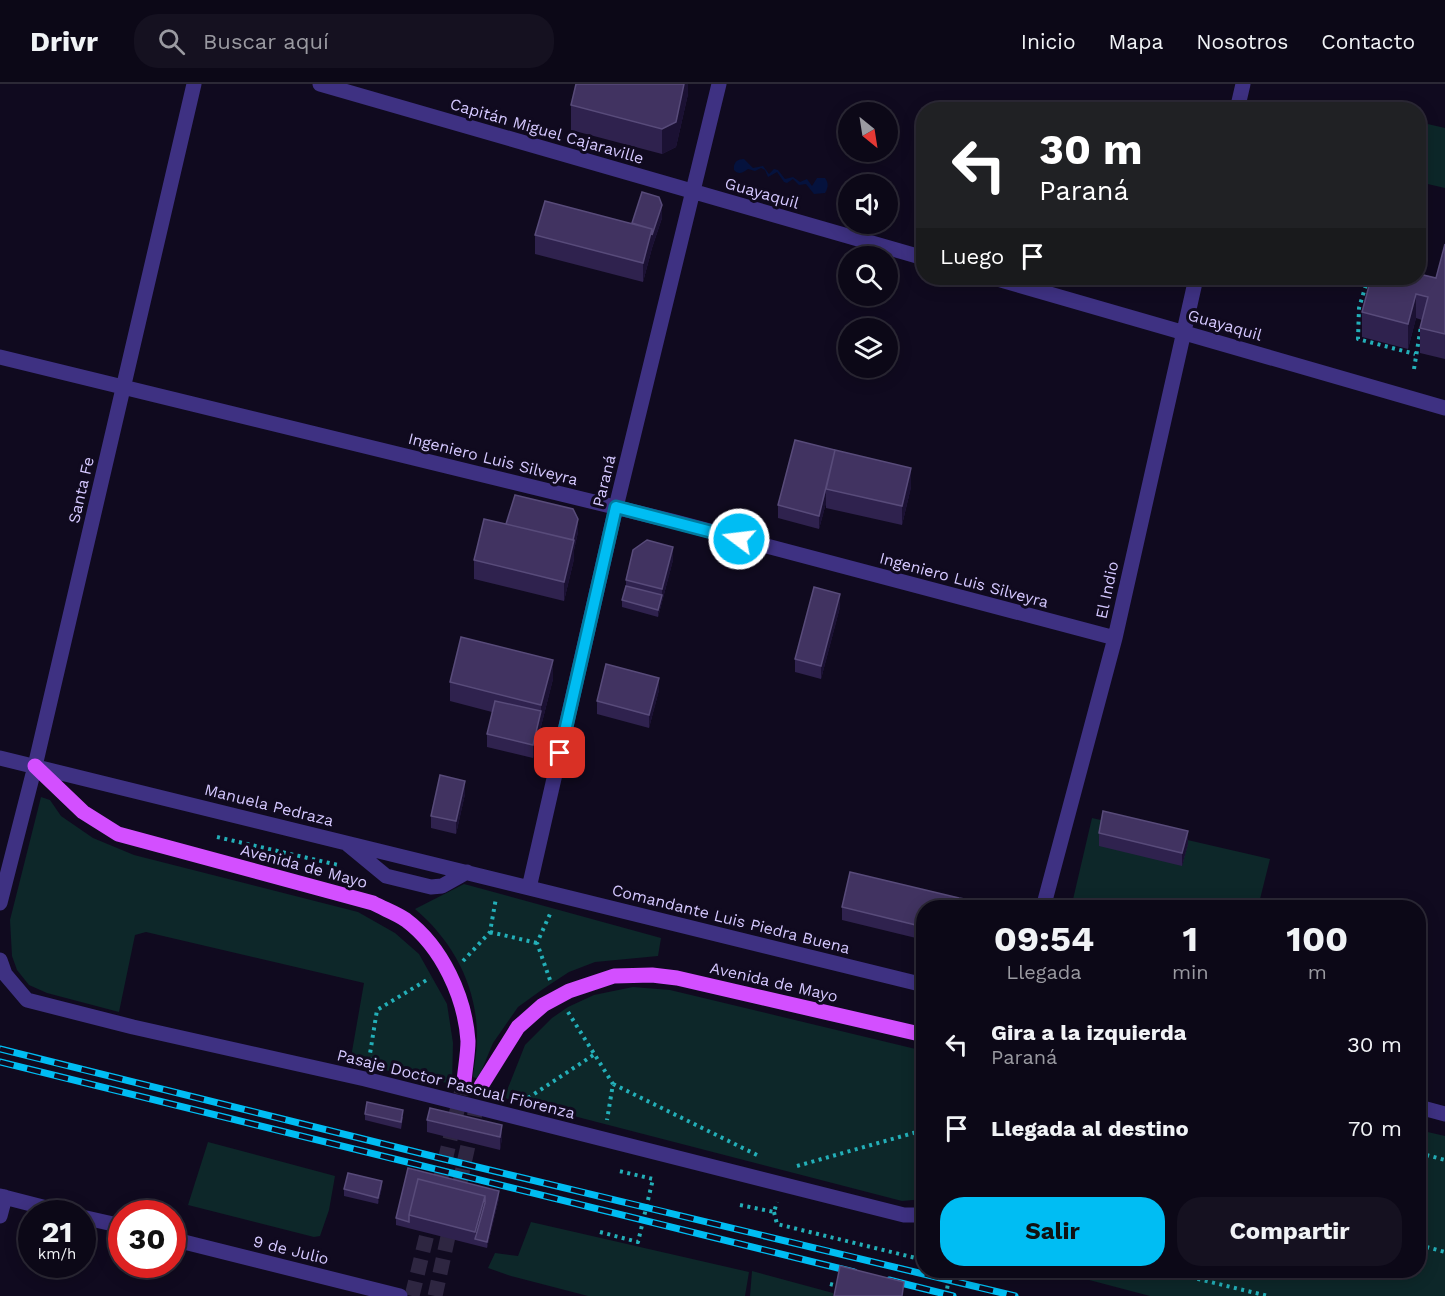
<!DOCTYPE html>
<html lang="es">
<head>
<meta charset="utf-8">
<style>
	:root { --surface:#0c0817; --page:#151120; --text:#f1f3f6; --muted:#9a9aa1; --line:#2c2936; --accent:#00bdf3 }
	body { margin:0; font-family:"Work Sans",sans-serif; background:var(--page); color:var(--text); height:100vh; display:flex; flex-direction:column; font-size:22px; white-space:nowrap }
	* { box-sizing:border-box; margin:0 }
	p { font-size:20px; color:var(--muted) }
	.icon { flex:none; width:33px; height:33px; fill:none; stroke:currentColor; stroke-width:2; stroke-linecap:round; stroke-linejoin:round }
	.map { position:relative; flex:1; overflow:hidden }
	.side { position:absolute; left:916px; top:816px; width:510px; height:378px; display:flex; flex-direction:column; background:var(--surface); border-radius:24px; box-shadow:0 3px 15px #0003,0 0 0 2px var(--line) }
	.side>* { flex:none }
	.banner { position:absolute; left:916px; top:18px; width:510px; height:183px; border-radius:24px; box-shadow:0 3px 15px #0003,0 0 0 2px var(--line); background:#202124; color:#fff; overflow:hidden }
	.needle { width:39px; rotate:150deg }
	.buttons { position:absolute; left:838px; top:18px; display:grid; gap:12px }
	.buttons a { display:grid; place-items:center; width:60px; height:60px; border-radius:50%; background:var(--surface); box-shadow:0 3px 15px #0003,0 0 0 2px var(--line); font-size:30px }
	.speed { position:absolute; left:18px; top:1116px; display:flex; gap:12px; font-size:30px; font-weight:700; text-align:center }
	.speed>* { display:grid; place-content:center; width:78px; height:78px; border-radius:50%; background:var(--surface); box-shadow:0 3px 15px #0003,0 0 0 2px var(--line); line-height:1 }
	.speed small { font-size:15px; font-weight:400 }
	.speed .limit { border:9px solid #d22; background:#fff; color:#111 }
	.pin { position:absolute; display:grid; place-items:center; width:51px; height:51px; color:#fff; margin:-26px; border-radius:12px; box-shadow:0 3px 9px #0006 }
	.me { position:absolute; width:66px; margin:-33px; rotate:285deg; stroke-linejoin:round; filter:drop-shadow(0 0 4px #0008) }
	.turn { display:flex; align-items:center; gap:21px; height:126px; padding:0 24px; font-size:27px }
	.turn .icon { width:78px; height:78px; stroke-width:2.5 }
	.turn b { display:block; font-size:42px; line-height:51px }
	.then { display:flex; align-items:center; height:57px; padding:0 24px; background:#0003; gap:12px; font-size:22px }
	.eta { display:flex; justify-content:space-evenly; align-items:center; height:102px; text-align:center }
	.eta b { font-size:36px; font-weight:700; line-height:42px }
	.primary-button { display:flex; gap:12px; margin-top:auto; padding:12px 24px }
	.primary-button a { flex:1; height:69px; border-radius:24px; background:var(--accent); color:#111; font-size:24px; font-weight:700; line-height:69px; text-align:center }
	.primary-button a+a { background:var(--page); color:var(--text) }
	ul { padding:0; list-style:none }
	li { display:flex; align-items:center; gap:18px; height:84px; padding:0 24px }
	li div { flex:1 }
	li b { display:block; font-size:22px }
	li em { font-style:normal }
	header { display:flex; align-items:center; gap:36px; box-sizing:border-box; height:84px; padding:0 30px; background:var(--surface); border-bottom:2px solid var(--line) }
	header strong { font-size:28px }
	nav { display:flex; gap:33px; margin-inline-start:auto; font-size:21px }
	.search { width:420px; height:54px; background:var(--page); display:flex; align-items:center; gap:15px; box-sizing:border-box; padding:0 21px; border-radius:24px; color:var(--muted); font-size:22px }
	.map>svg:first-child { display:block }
	.green { fill:#0d2729 }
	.water { fill:#05123d }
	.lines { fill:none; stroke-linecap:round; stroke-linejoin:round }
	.major-tunnel { stroke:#2e2641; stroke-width:15; stroke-dasharray:15 8; stroke-linecap:butt }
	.path { stroke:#23afb8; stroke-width:4; stroke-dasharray:3 4.5; stroke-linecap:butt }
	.minor { stroke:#3e3182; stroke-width:15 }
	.major { stroke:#d34fff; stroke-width:15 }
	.rail-casing { stroke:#00bdf3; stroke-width:7 }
	.rail { stroke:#100a1f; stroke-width:4.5; stroke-dasharray:14; stroke-linecap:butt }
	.wall { fill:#2f224e }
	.shaded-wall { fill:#1b1133 }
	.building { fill:#413361; stroke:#584b7a; stroke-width:1.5 }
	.route-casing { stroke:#007b9e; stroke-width:15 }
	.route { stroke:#00bdf3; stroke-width:10 }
	.labels { text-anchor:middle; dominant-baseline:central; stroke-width:6; stroke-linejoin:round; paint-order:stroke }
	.street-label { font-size:16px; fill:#d5c8ff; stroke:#100a1f }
</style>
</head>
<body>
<header>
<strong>Drivr</strong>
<div class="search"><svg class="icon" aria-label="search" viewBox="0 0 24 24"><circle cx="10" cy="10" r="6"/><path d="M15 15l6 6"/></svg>Buscar aquí</div>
<nav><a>Inicio</a><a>Mapa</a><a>Nosotros</a><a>Contacto</a></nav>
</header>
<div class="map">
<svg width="1445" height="1212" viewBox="0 0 1445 1212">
	<rect width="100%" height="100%" fill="#100a1f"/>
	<path class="green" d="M1419 38 1445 44V104L1419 98Z
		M41 713 50 716 61 732 93 754 134 771 358 828 395 849 419 870 447 920 453 959 452 1000 350 979 364 899 146 848 135 851 119 928 47 909 29 901 17 886 12 872 10 836Z
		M1092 734 1270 775 1258 823 1071 824Z
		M464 800 661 854 658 872 595 878 569 888 543 905 518 923 493 959 478 995 473 993C474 981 477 968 477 956 478 904 454 858 415 825Z
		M633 903 670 906 924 967V1115L902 1117 504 1014 525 961 552 934 568 923 594 911Z
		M1419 1046 1445 1052V1212H1150L1055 1187 1419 1186Z
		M208 1058 335 1092 329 1126 320 1152 314 1153 188 1121Z
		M531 1138 749 1188 745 1212H588L511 1192 488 1184 495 1169 518 1172Z
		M752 1187 833 1209V1212H750Z"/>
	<path class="water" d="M744 75 753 84 763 82 769 90 774 85 778 86 785 95 793 93 800 98 807 95 812 102 817 94H825C829 99 828 104 825 109L814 110 806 100 799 101 793 95 787 99 784 98 777 88 768 93 765 86 761 84 755 87 748 85C743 89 738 91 734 86 733 79 737 75 744 75Z"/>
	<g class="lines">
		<path class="major-tunnel" d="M412 1212 464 998
			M435 1212 481 1002"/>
		<path class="path" d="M1368 194 1359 224 1358 255 1415 270
			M1414 285 1421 242
			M217 753 338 781
			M490 848 537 859
			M463 877 490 848 496 814
			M550 896 537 859 550 830
			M568 928 613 1000 607 1036
			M369 976 377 926 430 894
			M613 1000 757 1071
			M528 1014 595 970
			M1419 1069 1445 1076
			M797 1082 924 1046
			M740 1121 774 1128 777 1118
			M774 1128 777 1140 924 1176
			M600 1148 638 1158 653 1095 619 1087
			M1419 1161 1445 1168
			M1161 1186 1268 1212
			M830 1200 838 1202
			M946 1212 950 1186"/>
		<path class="minor" d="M320 0 924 174
			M1237 26 1243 0
			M994 194 1445 324
			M0 273 672 437 1115 554
			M0 674 924 901
			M346 759 386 792 431 803 442 802 467 788
			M529 804 616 423 719 0
			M0 819 35 682 194 0
			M1043 824 1115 554 1196 194
			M0 876 5 890 27 916 133 943 365 995 904 1131H924
			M1419 1023 1445 1030
			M0 1112 70 1130
			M0 1132 5 1113
			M82 1133 122 1142
			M172 1155 400 1212"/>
		<path class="major" d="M35 682 83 728 118 750 373 819C384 825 396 829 406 836 442 863 465 913 468 957 468 970 465 985 464 998
			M481 1002 518 943 543 921 569 907 614 892 652 891 677 894 924 951"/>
		<g class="rail-casing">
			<path id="rail" d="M0 965 440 1074 1015 1212
				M0 978 854 1188
				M889 1196 953 1212"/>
		</g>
		<use href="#rail" class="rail"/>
	</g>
	<path class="wall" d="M688 0V10L676 63 662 70 571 46V21Z
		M662 134 652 164 643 198 535 170V151L632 139Z
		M1445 160V275L1420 269V244L1422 236 1416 234 1408 265 1362 253V228L1422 190 1436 194Z
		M795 356 911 403 902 441 826 424V419L819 445 778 434V421Z
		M506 440 578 448 574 466V475L564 517 474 495V476Z
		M673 476 658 533 622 523V516L626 502V496Z
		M840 523 821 595 795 588V575Z
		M553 595 533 674 487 663V650L492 628 450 617V598Z
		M659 606 649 644 597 630V617Z
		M465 710 456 750 431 744V732Z
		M1099 749 1188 760 1182 782 1099 762Z
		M842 823 924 824V845L919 844 916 854 842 836Z
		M365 1030 403 1033 401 1045 365 1036Z
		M427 1036 502 1054 500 1066 427 1048Z
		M382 1103 378 1120 344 1112V1105Z
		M499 1114 487 1164 396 1141V1134Z"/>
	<path class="shaded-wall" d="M684 0H688V10L676 63 662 70V45Z
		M662 121V134L652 164 643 198V179L652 145Z
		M1416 210V234L1408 265V240Z
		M911 384V403L902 441V422Z
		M826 407V419L819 445V432Z
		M578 435V448L574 466V475L564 517V498Z
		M673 463V476L658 533V526L662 511V505Z
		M840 510V523L821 595V582Z
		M553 576V595L533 674V661L541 627V621Z
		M659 594V606L649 644V631Z
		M465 697V710L456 750V737Z
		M1188 747V760L1182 782V769Z
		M919 831V844L916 854V841Z
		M502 1041V1054L500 1066V1053Z
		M382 1097V1103L378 1120V1114Z
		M499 1107V1114L487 1164V1158Z
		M485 1112V1125L475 1155V1161V1148Z"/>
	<path class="building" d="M576 0H684L676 38 662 45 571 21Z
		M642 108 659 113 662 121 652 151V145L632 139Z
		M545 117 652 145 643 179 535 151Z
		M1445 160V250L1420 244 1428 213 1416 210 1408 240 1362 228 1371 194H1419V190L1436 194Z
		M1419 178 1422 179 1419 190Z
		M795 356 835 366 819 432 778 421Z
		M835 366 911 384 902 422 826 405Z
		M515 411 573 425 578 435 573 456 506 440Z
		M484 435 574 456 564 498 474 476Z
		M647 456 673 463 662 505 626 496 633 466Z
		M626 502 662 511 658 526 622 516Z
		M814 503 840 510 821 582 795 575Z
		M461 553 553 576 541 621 450 598Z
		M606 580 659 594 649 631 597 617Z
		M495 617 541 627 533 661 487 650Z
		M440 691 465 697 456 737 431 732Z
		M1103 727 1188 747 1182 769 1099 749Z
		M850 788 959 814 1005 822 1004 824H924V832L919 831 916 841 842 823Z
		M367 1018 403 1026 401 1038 365 1030Z
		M430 1024 502 1041 500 1053 427 1036Z
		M408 1084 499 1107 487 1158 475 1155 485 1119V1112L418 1095 409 1131V1138L396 1134Z
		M348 1089 382 1097 378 1114 344 1105Z
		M418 1095 485 1112 475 1148 409 1131Z
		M840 1182 904 1198 902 1212H834Z"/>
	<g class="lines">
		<g class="route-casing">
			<path id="route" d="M560 669 616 423 739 455"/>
		</g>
		<use href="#route" class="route"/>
	</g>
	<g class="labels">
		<g class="street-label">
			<text transform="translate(547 47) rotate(16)">Capitán Miguel Cajaraville</text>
			<text transform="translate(762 109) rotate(16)">Guayaquil</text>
			<text transform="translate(1225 241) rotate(16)">Guayaquil</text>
			<text transform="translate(493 375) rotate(14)">Ingeniero Luis Silveyra</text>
			<text transform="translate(604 397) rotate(-76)">Paraná</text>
			<text transform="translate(81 406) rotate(-77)">Santa Fe</text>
			<text transform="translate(964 496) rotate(15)">Ingeniero Luis Silveyra</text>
			<text transform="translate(1107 506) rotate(-78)">El Indio</text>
			<text transform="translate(269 721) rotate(14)">Manuela Pedraza</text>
			<text transform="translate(304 782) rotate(15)">Avenida de Mayo</text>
			<text transform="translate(731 835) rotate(14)">Comandante Luis Piedra Buena</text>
			<text transform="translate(774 898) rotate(13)">Avenida de Mayo</text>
			<text transform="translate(456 1000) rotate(14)">Pasaje Doctor Pascual Fiorenza</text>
			<text transform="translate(291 1166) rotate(14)">9 de Julio</text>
		</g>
	</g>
</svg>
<div class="buttons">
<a><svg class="needle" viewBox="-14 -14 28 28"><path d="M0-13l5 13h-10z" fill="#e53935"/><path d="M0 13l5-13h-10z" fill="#9a9aa1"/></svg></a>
<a><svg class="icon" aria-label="sound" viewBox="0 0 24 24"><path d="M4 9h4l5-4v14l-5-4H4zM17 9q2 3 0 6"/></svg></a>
<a><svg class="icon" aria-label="search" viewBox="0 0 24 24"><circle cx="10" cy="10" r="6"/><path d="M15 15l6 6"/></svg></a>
<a><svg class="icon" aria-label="layers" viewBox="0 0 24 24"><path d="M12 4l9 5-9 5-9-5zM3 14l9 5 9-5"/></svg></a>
</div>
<div class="speed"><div>21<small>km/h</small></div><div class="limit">30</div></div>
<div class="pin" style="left:560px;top:669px;background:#d93025"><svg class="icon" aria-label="arrive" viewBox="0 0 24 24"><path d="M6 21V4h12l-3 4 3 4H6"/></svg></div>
<svg class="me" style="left:739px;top:455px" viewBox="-20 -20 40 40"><circle r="17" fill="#00bdf3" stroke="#fff" stroke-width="3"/><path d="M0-11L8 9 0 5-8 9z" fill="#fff"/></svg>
<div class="banner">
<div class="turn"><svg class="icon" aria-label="left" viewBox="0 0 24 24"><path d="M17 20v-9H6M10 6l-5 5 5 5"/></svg><div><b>30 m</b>Paraná</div></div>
<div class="then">Luego<svg class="icon" aria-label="arrive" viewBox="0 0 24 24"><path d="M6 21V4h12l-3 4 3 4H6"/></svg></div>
</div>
<section class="side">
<div class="eta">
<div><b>09:54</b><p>Llegada</p></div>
<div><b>1</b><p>min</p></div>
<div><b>100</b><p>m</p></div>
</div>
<ul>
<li><svg class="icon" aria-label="left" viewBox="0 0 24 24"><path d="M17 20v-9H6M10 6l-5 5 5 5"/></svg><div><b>Gira a la izquierda</b><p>Paraná</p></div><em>30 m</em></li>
<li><svg class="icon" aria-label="arrive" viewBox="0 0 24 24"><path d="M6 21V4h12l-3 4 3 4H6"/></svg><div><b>Llegada al destino</b></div><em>70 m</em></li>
</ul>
<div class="primary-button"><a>Salir</a><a>Compartir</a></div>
</section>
</div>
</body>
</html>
